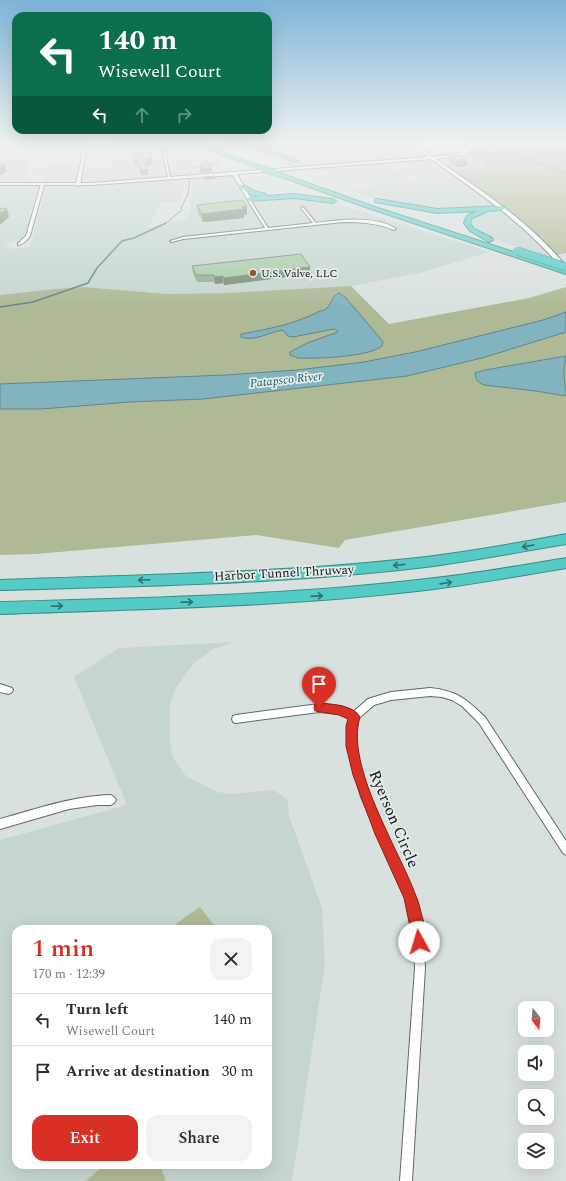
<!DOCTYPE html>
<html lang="en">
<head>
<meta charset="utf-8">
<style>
	:root { --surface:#fff; --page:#f2f2f3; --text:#2b2b33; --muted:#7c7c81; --line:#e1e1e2; --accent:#d93025 }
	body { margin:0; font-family:Spectral,serif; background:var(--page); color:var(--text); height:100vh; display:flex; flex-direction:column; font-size:15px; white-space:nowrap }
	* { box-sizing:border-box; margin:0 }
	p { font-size:13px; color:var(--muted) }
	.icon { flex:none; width:22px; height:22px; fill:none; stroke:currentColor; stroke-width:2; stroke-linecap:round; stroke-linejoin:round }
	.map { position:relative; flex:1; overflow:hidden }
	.side { position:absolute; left:12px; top:925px; width:260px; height:244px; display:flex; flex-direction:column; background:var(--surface); border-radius:12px; box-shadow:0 4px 16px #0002 }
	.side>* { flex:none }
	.hud { position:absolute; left:12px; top:12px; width:260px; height:122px; border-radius:12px; box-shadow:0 4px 16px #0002; background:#0b6e4f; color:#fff; overflow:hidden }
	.needle { width:26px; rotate:164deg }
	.tools { position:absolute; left:518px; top:1001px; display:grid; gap:8px }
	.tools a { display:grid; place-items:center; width:36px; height:36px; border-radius:8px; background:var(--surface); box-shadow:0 4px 16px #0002; font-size:20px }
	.pin { position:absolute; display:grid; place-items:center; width:34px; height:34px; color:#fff; margin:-41px -17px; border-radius:50% 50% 50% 0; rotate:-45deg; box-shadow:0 0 4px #0007 }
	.pin .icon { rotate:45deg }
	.me { position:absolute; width:44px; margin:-22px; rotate:354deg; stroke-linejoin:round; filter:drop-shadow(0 0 3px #0008) }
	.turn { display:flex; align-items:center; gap:14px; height:84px; padding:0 20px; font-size:18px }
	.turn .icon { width:52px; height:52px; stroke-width:2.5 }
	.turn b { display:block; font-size:28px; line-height:34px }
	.lanes { display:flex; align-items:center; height:38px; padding:0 20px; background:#0003; justify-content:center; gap:20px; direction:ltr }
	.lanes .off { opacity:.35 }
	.round { display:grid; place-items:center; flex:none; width:42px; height:42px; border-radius:12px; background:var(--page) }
	.summary { display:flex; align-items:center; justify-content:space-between; height:68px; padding:0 20px }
	h1 { font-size:24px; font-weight:600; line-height:30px; color:var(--accent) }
	.primary-button { display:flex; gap:8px; margin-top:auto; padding:8px 20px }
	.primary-button a { flex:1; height:46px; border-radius:12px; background:var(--accent); color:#fff; font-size:16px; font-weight:600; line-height:46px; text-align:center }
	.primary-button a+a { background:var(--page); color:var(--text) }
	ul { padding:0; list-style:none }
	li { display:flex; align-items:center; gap:12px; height:52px; padding:0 20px; border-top:1px solid var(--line) }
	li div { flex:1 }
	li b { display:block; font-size:15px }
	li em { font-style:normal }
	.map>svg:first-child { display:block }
	.built { fill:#c6d6cf; fill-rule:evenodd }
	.green { fill:#adba95 }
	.water { fill:#82b4c0; stroke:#61858d }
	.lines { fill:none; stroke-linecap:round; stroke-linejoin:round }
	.stream-far1 { stroke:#61858d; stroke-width:1 }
	.stream { stroke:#61858d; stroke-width:1.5 }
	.street-casing { stroke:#626866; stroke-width:2 }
	.secondary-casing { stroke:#626866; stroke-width:2 }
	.highway-casing { stroke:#3e8c88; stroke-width:2 }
	.street { fill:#fff; fill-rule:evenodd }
	.secondary { fill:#fff; fill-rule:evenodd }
	.highway { fill:#55cbc6; fill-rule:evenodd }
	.highway-bridge-far1-casing { stroke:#3e8c88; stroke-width:7; stroke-linecap:butt }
	.highway-bridge-casing { stroke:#3e8c88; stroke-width:9; stroke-linecap:butt }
	.highway-bridge-far1 { stroke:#55cbc6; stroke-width:6 }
	.highway-bridge { stroke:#55cbc6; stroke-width:8 }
	.wall { fill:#93af94 }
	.shaded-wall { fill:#788e78 }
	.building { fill:#abcbac; stroke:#788e78 }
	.oneway { stroke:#34706e }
	.route { fill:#d93025; stroke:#8d1f18 }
	.poi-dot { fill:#9a5824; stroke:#e6eeeb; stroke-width:1.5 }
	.labels { text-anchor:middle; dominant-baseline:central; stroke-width:3.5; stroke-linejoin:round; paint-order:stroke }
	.far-poi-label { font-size:11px; fill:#141615; stroke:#e6eeeb; text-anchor:start }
	.far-water-label { font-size:12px; font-style:italic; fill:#115765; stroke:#e6eeeb }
	.street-label { font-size:13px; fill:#141615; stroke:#e6eeeb }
	.near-street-label { font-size:16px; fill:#141615; stroke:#e6eeeb }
</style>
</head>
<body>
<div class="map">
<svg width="566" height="1181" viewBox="0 0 566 1181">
	<rect width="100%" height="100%" fill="#d9e1de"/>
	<path class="built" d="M8 143H84L81 159 49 161 53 145 15 152 27 163 33 184 0 183V145Z
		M115 143H183L212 155 216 163 190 165 186 176 81 183 83 169 113 167Z
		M226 143H410L425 156 422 158 295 167Z
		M450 148 459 154 436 157 424 150Z
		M466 154 489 166 453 171 438 160 461 157Z
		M427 160 433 161 493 204V206L442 211 400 205 372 198 348 189 373 187 353 165 389 163 413 184 429 182 404 161Z
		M80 163 76 183 44 184 47 165Z
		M227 175 232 177 246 202 298 199 324 202 354 209 490 252 419 273 351 286 227 293 168 294 83 287 53 289 0 295V185L38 186 25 235 21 239 8 243 6 249 30 247 45 189 46 187 185 178 180 202H161L148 228 186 219 190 210 194 177Z
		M495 211 505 213 530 233 550 253 546 256 491 238 477 230 472 222 473 218 484 213Z
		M235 642 213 649 194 663 176 688 170 704V742L173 758 186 776 217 792 231 794 274 790 288 800 289 816 322 908 325 965 292 1181H0V840L127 805 74 677 119 648ZM16 929H268V1165H16Z"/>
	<path class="green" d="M477 143H566V253L557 255C524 220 493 198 453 171L488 166 466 154Z
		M351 286 389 324 529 298 566 287V502L345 540 339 548 256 535 36 554 0 555V295L53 289 83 287 168 294 227 293Z
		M200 907 217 929H170L188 915Z
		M104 1165H160L166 1181H86Z"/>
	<path class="water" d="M255 146H259L300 161 293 162 252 147Z
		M339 293 346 298 380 338 383 342 382 346C369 357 316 359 298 358L290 355V352L307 343 338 332V331L334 329 293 337 288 336 283 330C268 332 256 342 241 337V334C269 329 295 324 320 311 322 311 325 310 326 309 332 304 331 297 339 293Z
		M566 312V332L482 358 407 376 203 399 130 402 41 409H0V384L226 375 297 370 364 362 415 352 543 320Z
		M566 356C566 361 564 365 564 370 563 378 566 386 566 394L565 396 536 391 484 385C478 383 476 380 475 373L485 370Z"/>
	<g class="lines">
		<path class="stream-far1" d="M225 143 230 147
			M483 143 485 145H491L503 150 514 151 527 159 566 173
			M189 174 194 167 218 164V157
			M165 224 182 210 181 208 188 194 190 178"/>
		<path class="stream" d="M0 307 33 302 88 283 97 268 122 241 134 238 166 223"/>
		<g class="street-casing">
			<path id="street" d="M85 143H87L80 185 78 186 76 185 77 179Z
				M164 150 165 151 170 178 169 179 168 178 163 151Z
				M41 184 44 185 30 236C27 240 23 245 18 245V243L26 236Z
				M249 198 268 228 313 223 301 208 303 207 316 223C339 220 376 215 396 229L394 230C377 223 361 222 343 222L183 239 172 242 170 241 183 237 265 228 247 199Z
				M0 684 12 688 13 690 12 692 9 694 0 692Z
				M430 688C458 691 466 699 485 717L566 841V855L563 853 479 723 462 706 452 700 442 697 430 696 391 700 374 705 358 719 356 726V746L359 763 370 796 415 897 423 925 425 968 412 1181H400L415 968 413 925 405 897 361 797 351 763 348 746V726L349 719 340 714 319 712 236 723 233 722 232 719 233 716 236 715 319 704 341 706 353 712 368 699 371 698 391 692Z
				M111 795 114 797 116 800 114 803 111 805H97L69 809 0 829V819C37 809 72 796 111 795Z"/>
		</g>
		<g class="secondary-casing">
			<path id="secondary" d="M410 143H414L433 157 461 153 472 143H476L464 155 436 159C482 191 530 222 566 266V272L564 271C526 224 480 194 431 159L237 174 251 199 249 200 247 199 233 175 91 185H0V183H91L428 157Z"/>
		</g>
		<g class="highway-casing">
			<path id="highway" d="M192 143H200L265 168 260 169Z
				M273 172H277L372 206 566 269V274L368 208 273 174Z
				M240 185H244L254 191 266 194V196L294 194 333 199 336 201 333 203 294 198 249 201 247 200V198L261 196 250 194 240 187Z
				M377 199 437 209 502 206 505 208 502 210 487 211 486 212 472 218 470 223 474 229 492 238 493 240 489 242 470 231 464 223 467 216 478 211 437 213 375 202V200Z
				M566 534V544C519 552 473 561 426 567 285 584 142 586 0 590V580C142 575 285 573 426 557 473 551 519 543 566 534Z
				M566 558V568C519 576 473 584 426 590 285 607 142 609 0 614V602C142 598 284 596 426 579 473 574 519 566 566 558Z"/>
		</g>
		<use href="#street" class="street"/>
		<use href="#secondary" class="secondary"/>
		<use href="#highway" class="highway"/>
		<g class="highway-bridge-far1-casing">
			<path id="highway-bridge-far1" d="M262 168 275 173"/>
		</g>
		<g class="highway-bridge-casing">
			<path id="highway-bridge" d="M517 251 566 267"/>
		</g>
		<use href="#highway-bridge-far1" class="highway-bridge-far1"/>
		<use href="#highway-bridge" class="highway-bridge"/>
	</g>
	<path class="wall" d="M151 152 153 164 147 166 148 175H141L138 165H134L133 160Z
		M449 156 467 166 456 167 448 161Z
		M197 205 247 215H244V218L203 222 198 213Z
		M192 266 310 267V274L224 285 223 283 215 284 214 282H197L193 273Z"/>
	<path class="shaded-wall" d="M152 159 153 164 147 166 146 160Z
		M468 160 467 166 456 167 457 161Z
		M5 163 7 171 0 176V167Z
		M212 168V172L201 173 200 169Z
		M148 169V175H141L140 170Z
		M215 177V179L204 180V178Z
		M247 206V215H244V218L203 222 202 214Z
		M7 209 9 217 0 225V214Z
		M310 267V274L224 285V278Z
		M223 276V283L215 284 214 277Z"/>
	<path class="building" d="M151 152 152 159 146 160 148 169 140 170 137 160H133L132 153Z
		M459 155 468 160 457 161 449 156Z
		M0 163H5L0 167Z
		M209 163 212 168 200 169V167H203L201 164Z
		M215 176V177L204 178 203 177Z
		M243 200 247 206 242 207 244 209 202 214 197 205Z
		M0 208 7 209 0 214Z
		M301 254 310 267 224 278 223 276 214 277V275H196L192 266Z"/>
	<defs><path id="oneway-shaft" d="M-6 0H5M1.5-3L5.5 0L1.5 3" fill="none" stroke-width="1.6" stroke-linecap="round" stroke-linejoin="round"/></defs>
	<g class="oneway">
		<use href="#oneway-shaft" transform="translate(528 546) rotate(170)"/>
		<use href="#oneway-shaft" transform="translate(399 565) rotate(174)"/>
		<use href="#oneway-shaft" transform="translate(144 580) rotate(178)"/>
		<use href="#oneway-shaft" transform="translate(446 583) rotate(-8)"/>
		<use href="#oneway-shaft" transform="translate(317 596) rotate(-4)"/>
		<use href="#oneway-shaft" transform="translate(187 602) rotate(-2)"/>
		<use href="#oneway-shaft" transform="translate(57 606) rotate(-2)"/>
	</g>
	<linearGradient id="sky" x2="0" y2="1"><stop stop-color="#7fb4d8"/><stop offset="0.46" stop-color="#eef2f0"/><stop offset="1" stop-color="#eef2f0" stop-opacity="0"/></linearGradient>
	<rect width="566" height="308" fill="url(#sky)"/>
	<path class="route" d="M319 703C331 704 354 705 360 717 345 766 399 849 416 896 419 902 420 909 422 916 425 926 428 937 424 946L419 948 414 946 404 898 375 834 353 775 346 746V726L348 719 339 715 315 711 314 708 315 704Z"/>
	<circle class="poi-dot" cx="253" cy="273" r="4"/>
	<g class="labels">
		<g class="far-poi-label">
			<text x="261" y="273">U.S. Valve, LLC</text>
		</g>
		<g class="far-water-label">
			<text transform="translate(286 380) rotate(-6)">Patapsco River</text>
		</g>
		<g class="street-label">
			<text transform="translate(284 573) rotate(-3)">Harbor Tunnel Thruway</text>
		</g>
		<g class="near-street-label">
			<text transform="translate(394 819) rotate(67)">Ryerson Circle</text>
		</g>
	</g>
</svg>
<div class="tools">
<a><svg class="needle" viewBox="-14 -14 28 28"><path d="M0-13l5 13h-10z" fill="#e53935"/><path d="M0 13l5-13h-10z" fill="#7c7c81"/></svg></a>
<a><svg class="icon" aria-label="sound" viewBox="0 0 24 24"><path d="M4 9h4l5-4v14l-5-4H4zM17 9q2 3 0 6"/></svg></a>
<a><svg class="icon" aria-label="search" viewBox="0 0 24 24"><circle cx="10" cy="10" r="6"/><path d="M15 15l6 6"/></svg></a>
<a><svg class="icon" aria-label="layers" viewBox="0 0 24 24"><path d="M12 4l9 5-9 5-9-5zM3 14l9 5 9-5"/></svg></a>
</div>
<div class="pin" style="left:319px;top:708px;background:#d93025"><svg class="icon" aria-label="arrive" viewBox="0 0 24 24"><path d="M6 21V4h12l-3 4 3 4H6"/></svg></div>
<svg class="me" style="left:419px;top:942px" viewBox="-20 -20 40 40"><circle r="19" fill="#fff"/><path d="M0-13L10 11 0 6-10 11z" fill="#d93025"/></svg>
<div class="hud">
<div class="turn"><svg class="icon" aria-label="left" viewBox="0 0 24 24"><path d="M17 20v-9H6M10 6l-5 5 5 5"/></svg><div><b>140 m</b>Wisewell Court</div></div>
<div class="lanes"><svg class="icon" aria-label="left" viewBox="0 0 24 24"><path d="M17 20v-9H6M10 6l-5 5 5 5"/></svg><svg class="icon off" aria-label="ahead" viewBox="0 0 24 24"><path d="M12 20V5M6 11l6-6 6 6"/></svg><svg class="icon off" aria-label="right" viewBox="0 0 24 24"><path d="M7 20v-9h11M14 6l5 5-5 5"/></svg></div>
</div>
<section class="side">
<div class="summary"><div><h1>1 min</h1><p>170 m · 12:39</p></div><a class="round"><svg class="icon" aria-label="close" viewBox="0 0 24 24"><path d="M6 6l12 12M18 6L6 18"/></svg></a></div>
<ul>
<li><svg class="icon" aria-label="left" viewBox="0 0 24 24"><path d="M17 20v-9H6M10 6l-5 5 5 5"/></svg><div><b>Turn left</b><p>Wisewell Court</p></div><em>140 m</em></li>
<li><svg class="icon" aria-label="arrive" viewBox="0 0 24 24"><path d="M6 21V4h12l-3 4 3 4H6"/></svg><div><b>Arrive at destination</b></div><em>30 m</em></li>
</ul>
<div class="primary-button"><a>Exit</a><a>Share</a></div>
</section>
</div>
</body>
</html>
